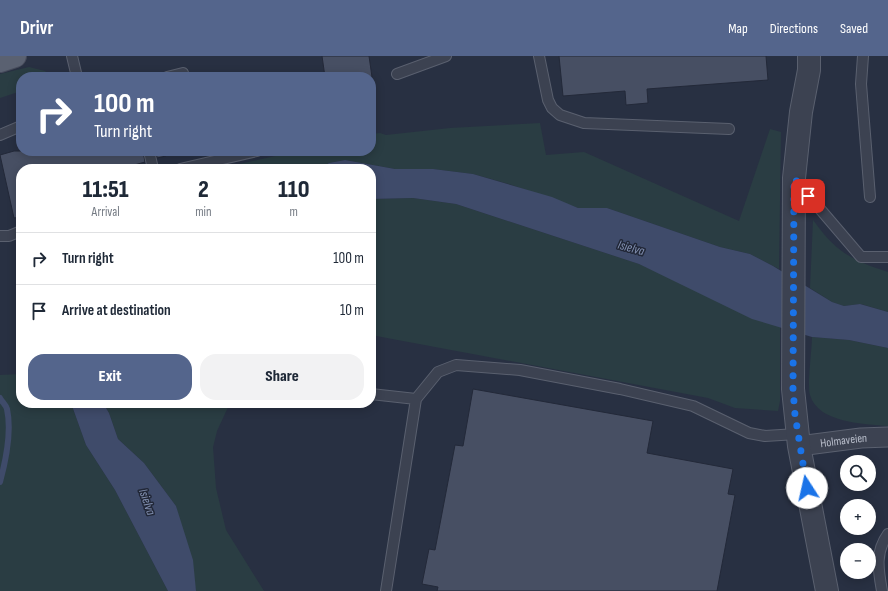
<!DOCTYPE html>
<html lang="en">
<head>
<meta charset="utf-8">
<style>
	:root { --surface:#fff; --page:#f2f2f3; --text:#1f2937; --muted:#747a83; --line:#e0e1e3; --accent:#54658c }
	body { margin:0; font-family:"Sofia Sans Condensed",sans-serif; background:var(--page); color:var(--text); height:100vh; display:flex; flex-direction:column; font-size:15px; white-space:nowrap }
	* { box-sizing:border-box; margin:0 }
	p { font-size:13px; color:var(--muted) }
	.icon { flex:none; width:22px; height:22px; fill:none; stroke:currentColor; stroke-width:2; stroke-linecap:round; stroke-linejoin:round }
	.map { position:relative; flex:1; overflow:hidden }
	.panel { position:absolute; left:16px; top:108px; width:360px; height:244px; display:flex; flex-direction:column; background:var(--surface); border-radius:16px; box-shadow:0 2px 10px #0003 }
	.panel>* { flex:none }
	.top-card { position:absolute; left:16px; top:16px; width:360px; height:84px; border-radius:16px; box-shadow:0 2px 10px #0003; background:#54658c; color:#fff; overflow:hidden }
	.buttons { position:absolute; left:840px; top:399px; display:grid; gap:8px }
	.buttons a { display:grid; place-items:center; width:36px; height:36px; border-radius:50%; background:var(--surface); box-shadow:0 2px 10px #0003; font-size:20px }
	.pin { position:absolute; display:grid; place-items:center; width:34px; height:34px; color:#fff; margin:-17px; border-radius:8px; box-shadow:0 2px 6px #0006 }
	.me { position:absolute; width:44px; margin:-22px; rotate:350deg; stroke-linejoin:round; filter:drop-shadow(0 0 3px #0008) }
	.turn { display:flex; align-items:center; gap:14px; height:84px; padding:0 12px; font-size:18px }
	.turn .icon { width:52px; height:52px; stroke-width:2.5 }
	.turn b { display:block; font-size:28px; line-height:34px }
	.eta { display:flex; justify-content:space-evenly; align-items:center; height:68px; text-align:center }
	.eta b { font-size:24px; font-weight:800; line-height:28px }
	.action { display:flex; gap:8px; margin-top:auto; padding:8px 12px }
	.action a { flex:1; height:46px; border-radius:16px; background:var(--accent); color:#fff; font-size:16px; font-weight:800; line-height:46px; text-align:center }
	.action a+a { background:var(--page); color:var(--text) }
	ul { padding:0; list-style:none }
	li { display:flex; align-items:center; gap:12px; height:52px; padding:0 12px; border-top:1px solid var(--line) }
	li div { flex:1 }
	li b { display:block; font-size:15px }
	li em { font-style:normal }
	header { display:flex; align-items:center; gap:24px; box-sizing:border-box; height:56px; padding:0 20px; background:var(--accent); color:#fff }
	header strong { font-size:19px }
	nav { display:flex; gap:22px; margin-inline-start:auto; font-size:14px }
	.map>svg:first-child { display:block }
	.green { fill:#2a3d43 }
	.water { fill:#3f4b6a }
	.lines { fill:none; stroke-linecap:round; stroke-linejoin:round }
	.stream { stroke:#3f4b6a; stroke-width:6 }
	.building { fill:#474f63; stroke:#232939 }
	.service-casing { stroke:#5a606f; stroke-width:12 }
	.minor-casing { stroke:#5a606f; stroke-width:21 }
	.tertiary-casing { stroke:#5a606f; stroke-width:24 }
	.primary-casing { stroke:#464b5b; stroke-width:24 }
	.service { stroke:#3c4251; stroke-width:10 }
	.minor { stroke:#3c4251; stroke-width:19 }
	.tertiary { stroke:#3c4251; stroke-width:22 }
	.primary { stroke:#5a6171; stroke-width:22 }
	.route { stroke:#1a73e8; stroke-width:7; stroke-dasharray:0 12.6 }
	.labels { text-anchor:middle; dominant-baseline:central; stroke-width:3; stroke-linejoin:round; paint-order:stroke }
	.street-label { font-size:12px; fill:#b9becb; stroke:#212737 }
	.water-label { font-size:13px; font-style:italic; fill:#8290b1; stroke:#212737 }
</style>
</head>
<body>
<header>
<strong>Drivr</strong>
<nav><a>Map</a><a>Directions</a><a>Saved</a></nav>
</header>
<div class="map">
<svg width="888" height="535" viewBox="0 0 888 535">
	<rect width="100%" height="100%" fill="#283042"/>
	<path class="green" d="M29 11 45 15 51 21H21V35L0 42V18Z
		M540 67 546 99 584 96 739 165 770 73 781 76 779 213 750 198 720 191 607 152H578L509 128 473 118 433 113H395L345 104 329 107 319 113H217L298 95H371V78L380 77 386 79 450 72Z
		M413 142 456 148 639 208 780 271V345L778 355 735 352 708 342 371 279V143Z
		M813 164C836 196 851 204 888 216V256L861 248 844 250 832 246 810 232Z
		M812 281 849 284 888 292V370C864 368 818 367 810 339 807 331 812 293 812 281Z
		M21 318V347H71L86 389 115 434 168 535H0V319Z
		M103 347H230L217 375 213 391 216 432 226 474 264 535H196L176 450 144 407 118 383 109 357Z"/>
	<path class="water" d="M345 104 395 113H433L473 118 552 141 578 152H607L720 191 750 198 773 210 832 246 844 250 860 248 888 256V292L849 284 812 281 752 263 639 208 456 148 413 142 371 143V113H319L329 107Z
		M71 347H103L109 357 118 383 144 407 176 450 193 504 196 535H168L115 434 86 389Z"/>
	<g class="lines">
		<path class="stream" d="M0 342C2 346 6 349 7 353 12 376 6 404 0 426"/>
	</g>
	<path class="building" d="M322 0H369L372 21H325Z
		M559 0H766L768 24 647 33 648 47 626 49 625 35 563 40Z
		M14 95H143L145 106 120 113H21V161L14 162 0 99Z
		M156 95H166V100L157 102Z
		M473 333 653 365 647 397 733 413 728 438 735 439 717 535H437L438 531 422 528 429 493 435 494 455 389 463 390Z"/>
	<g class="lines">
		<g class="service-casing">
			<path id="service" d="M72 0 77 21
				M539 0 548 44 552 52 560 59 584 67 729 73
				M863 0 861 28 870 141
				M397 18 446 0
				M167 21 183 17
				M0 79 21 70
				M149 95 153 113
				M180 113 257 95
				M797 126 861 201H888
				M0 180H9L21 175
				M371 338 416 343
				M386 535 416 343 438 316 456 309 520 314 620 333 693 350 749 377 765 380 797 378
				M882 535C878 513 875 496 888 478"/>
		</g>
		<g class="minor-casing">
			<g id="minor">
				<path id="s1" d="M799 390 861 382 888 381"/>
			</g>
		</g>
		<g class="tertiary-casing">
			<path id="tertiary" d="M809 0V14L801 56 794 122 793 333 799 390 827 535"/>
		</g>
		<g class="primary-casing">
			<path id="primary" d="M0 5 15 0"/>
		</g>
		<use href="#service" class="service"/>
		<use href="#minor" class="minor"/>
		<use href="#tertiary" class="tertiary"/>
		<use href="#primary" class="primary"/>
	</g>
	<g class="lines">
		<path class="route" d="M807 432 795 359 793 333 794 122 808 140"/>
	</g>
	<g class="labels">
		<g class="street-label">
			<text stroke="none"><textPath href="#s1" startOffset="45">Holmaveien</textPath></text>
		</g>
		<g class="water-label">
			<text transform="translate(631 192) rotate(15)">Isielva</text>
			<text transform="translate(147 446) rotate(71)">Isielva</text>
		</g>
	</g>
</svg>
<div class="buttons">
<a><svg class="icon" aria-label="search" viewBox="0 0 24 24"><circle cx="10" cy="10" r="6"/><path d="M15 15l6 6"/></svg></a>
<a>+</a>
<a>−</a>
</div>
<div class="pin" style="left:808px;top:140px;background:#d93025"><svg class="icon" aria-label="arrive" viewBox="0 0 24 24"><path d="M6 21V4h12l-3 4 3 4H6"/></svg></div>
<svg class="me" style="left:807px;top:432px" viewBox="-20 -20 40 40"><circle r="19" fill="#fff"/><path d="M0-13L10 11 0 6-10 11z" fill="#1a73e8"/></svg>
<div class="top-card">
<div class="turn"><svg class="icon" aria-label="right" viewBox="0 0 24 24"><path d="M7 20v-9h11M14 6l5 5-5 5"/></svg><div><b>100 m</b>Turn right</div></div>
</div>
<section class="panel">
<div class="eta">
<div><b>11:51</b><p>Arrival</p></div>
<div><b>2</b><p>min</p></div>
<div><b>110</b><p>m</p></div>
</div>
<ul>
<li><svg class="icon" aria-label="right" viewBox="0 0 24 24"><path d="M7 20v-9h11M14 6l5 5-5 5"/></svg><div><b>Turn right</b></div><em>100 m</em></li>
<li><svg class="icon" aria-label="arrive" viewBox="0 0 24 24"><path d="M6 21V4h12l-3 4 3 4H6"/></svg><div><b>Arrive at destination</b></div><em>10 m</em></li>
</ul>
<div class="action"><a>Exit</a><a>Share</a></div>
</section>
</div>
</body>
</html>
